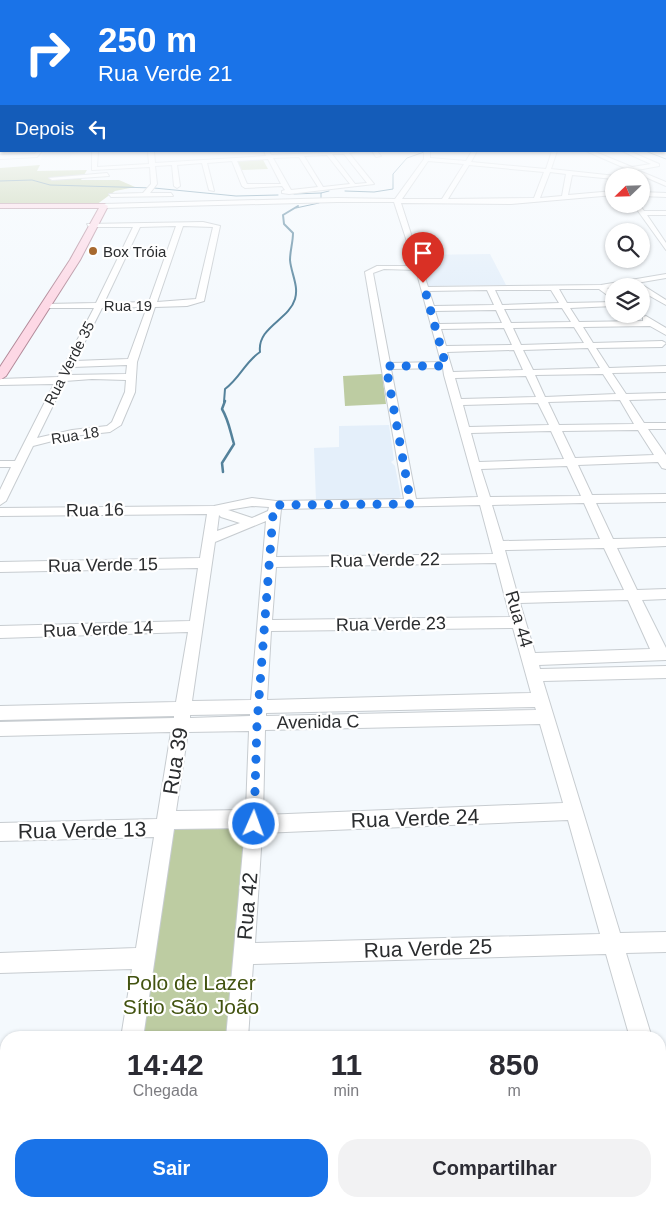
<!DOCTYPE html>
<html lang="pt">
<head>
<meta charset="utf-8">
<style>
	:root { --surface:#fff; --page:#f2f2f3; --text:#2b2b33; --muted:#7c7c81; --accent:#1a73e8 }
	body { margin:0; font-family:Arial,sans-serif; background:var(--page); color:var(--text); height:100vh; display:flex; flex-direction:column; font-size:19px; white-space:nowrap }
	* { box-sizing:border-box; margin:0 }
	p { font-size:16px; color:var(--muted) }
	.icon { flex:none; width:28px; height:28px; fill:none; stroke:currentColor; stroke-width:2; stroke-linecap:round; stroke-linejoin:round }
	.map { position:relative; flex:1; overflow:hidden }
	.side { position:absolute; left:0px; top:1031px; width:666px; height:176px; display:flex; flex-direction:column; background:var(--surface); border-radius:20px 20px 0 0; box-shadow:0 1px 4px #0004 }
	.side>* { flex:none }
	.guide { position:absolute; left:0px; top:0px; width:666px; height:152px; box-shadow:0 1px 4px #0004; background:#1a73e8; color:#fff; overflow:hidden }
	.needle { width:32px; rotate:247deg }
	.fabs { position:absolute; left:605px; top:168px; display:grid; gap:10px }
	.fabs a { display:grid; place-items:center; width:45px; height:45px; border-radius:50%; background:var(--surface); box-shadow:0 1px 4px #0004; font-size:25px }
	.pin { position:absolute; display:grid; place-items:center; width:42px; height:42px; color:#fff; margin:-51px -21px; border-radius:50% 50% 50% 0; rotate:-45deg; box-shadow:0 0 5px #0007 }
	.pin .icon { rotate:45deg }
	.me { position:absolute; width:55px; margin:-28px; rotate:2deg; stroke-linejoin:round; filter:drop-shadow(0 0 4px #0008) }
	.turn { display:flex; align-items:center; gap:18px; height:105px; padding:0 15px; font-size:22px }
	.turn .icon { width:65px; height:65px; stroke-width:2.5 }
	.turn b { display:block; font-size:35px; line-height:42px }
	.then { display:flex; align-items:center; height:48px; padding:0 15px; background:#0003; gap:10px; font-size:19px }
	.eta { display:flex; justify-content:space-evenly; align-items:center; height:85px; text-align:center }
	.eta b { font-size:30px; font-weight:600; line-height:35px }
	.cta { display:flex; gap:10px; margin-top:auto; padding:10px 15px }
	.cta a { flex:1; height:58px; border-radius:20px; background:var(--accent); color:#fff; font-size:20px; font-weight:600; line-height:58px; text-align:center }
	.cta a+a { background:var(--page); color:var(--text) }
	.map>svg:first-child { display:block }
	.built { fill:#e4effa }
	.green { fill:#bdcca2 }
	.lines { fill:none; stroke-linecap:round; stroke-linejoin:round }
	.stream-far2 { stroke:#54829b; stroke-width:1 }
	.stream-far1 { stroke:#54829b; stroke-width:2 }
	.stream { stroke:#54829b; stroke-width:2.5 }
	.minor-casing { stroke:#c7ccd0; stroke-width:2 }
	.major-casing { stroke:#b38b9a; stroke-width:2 }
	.minor { fill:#fff; fill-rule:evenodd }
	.major { fill:#fdd8e5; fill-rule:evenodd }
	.route { stroke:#1a73e8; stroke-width:9; stroke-dasharray:0 16.2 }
	.poi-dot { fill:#a7692f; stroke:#fff; stroke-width:2 }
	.labels { text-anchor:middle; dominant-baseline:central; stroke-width:4.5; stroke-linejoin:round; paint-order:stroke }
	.far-poi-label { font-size:15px; fill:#2b2d2f; stroke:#fff; text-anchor:start }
	.far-street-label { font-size:15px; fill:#2b2d2f; stroke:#fff }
	.street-label { font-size:18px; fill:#2b2d2f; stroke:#fff }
	.near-street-label { font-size:21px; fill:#2b2d2f; stroke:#fff }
	.near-park-label { font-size:21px; fill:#425310; stroke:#fff }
</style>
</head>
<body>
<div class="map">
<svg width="666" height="1207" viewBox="0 0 666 1207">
	<rect width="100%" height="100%" fill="#f4f9fd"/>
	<path class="built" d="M43 151H90L72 154 69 159 41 160Z
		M490 254 506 285 428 286 419 255Z
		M389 425 394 460 391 462 395 466 401 497 397 499 316 501 314 448 339 447V426Z"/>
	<path class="green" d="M262 158 268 169 241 170 237 160Z
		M40 165 37 171 87 170 81 180H119L135 187 115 191 96 205H0V168Z
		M382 374 386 404 345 406 343 376Z
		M172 826H245L231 1037 141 1038Z
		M118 1201H219V1207H117Z"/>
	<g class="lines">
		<path class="stream-far2" d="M645 151 666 159
			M0 181 32 180 50 185 154 188 236 196 278 195
			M345 191 374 192 393 189V174L407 158 427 151
			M294 194 321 193
			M321 199V193L329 191
			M296 208 319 203"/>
		<path class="stream-far1" d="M224 402 225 389C240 378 245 362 260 352 257 327 289 320 295 299 299 286 291 273 290 260 290 251 293 242 293 233L284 224 283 215 298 206"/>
		<path class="stream" d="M223 472 222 463 234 444C230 431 229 421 222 409L225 401"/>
		<g class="minor-casing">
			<path id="minor" d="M37 151H42L37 157 0 159V155L35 154Z
				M92 151H98L97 167 149 164 148 151H154L155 163 266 156 264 151H269L271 155 361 151 349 153 374 184 289 194 282 193V191L285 190 282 186 245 188 242 186 232 161 207 163 214 191 209 190 202 163 177 165 180 186 177 188 174 186 172 165 155 166 157 184 150 193H171L173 196 111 197 109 194 143 193 151 184 150 167 92 170ZM332 154H344L367 183 355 184ZM327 155 350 184 323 187 304 156ZM299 157 318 187 291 190 273 158ZM268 159 281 184H247L237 161Z
				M372 151H377L381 156 376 157Z
				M424 151H430V158L466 161 472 151H477L471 162 546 169 552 151H557L551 169 616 176H614V179L572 175 568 195 614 191V195L511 204 401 203 428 287 601 285 666 274V278L607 288 614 294V300L599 289H559L567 303 614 302V306L570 308 579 322 643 321V317L646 316 666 328V335L650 326 583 327 593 343 662 341 666 343 662 347 596 348 609 368 666 366V372L612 373 626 394 666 393V399L629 400 644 423H666V429H648L666 455V469L662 468 658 462 578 465 592 495 666 494V502L596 503 613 539 666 538V546L617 548 637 590 666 589V599L642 600 666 648V660L539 665 540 669 666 666V678L543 681 620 933 666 932V952L626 953 652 1038H630L606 954 253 964 248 1038H226L245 828 174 829 143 1038H121L132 969 0 973V953L136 948 154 837 0 841V823L157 819 171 732 0 736V722L174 718V716L0 720V706L176 702 188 632 0 638V626L190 621 198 568 0 572V562L200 558 207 514 0 516V508L214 506 252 498 276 501 404 499 365 272 377 266H415L394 202H337L104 208 101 206 104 204 337 198 395 199 424 159ZM428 161 464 164 442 199H402ZM469 165 544 172 534 198 448 199ZM550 172 566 174 562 196 540 198ZM384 269 416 270 441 362 390 363 373 273ZM487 290 494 305 434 306 429 291ZM495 290H551L559 303 502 305ZM562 308 571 322 511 323 504 309ZM496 310 502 323 439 324 435 311ZM574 327 584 343 521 345 513 328ZM504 328 512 345 446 346 441 329ZM588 348 600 368 533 370 523 350ZM514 350 523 370 453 372 447 352ZM443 368 444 375 478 497 416 499 391 369ZM603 374 616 394 545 397 535 375ZM526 376 536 397 461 399 455 378ZM620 400 634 424 559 425 548 402ZM538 403 549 425 469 427 463 405ZM638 430 654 455 575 458 562 431ZM551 431 564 459 479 462 471 433ZM567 466 581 496 490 497 481 469ZM584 503 600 539 503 541 492 505ZM480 505 493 554 276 557 281 509ZM252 506 269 507 268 511 252 518 228 510ZM219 515 221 517 240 523 217 531ZM266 521 251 700 192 701 215 542ZM604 548 624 590 517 593 505 550ZM496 563 510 617 272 620 276 567ZM628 600 650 649 535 653 520 603ZM513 628 531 693 267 700 271 631ZM535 707 536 710 266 716V713ZM250 714V716L190 718V715ZM540 724 563 803 263 815 265 730ZM249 731 246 810 176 811 188 732ZM568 820 600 934 255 943 262 833Z
				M586 151H593L632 167 651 164 622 151H629L659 164V166L637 170 666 182V186Z
				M107 173 109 176 52 180 49 178Z
				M641 192 666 193V197L641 196Z
				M633 204H639L644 211H666V215H647L666 243V250Z
				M203 222 220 226 204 301 187 306 155 307 137 362 135 392 121 425 110 432 72 436 33 446 6 501 0 505V490L11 467H0V461H15L54 384 0 385V379L58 377 94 308H46L42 306 46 304 96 303 133 227H89L87 224ZM176 226 149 302 104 303 140 227ZM183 226 213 227 196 299 157 302ZM147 307 128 359 75 361 102 308ZM127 365 126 374 68 375 73 367ZM92 379 126 380 125 392 112 422 107 426 72 430 37 438 65 381Z
				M639 286H644L666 300V305L641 291V286Z
				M660 1090 666 1093V1135L660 1132Z
				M0 1123H6V1147H0Z
				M93 1201H119L118 1207H92Z
				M213 1201H239L238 1207H212Z"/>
		</g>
		<g class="major-casing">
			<path id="major" d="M0 204H104L108 206 80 260 6 376 0 380V367L70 260 99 208H0Z"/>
		</g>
		<use href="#minor" class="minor"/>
		<use href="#major" class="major"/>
	</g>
	<linearGradient id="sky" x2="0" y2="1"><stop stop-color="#74aedc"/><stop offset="0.45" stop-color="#fafcfe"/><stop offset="1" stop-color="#fafcfe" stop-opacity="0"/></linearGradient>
	<rect width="666" height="308" fill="url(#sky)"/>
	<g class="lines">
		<path class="route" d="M254 824 257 724 273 514 276 505 411 504 386 366H446L423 283"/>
	</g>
	<circle class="poi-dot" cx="93" cy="251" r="5"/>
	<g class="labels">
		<g class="far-poi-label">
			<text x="103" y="251">Box Tróia</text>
		</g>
		<g class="far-street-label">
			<text x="128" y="305">Rua 19</text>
			<text transform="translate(69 363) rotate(-63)">Rua Verde 35</text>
			<text transform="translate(75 435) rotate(-9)">Rua 18</text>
		</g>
		<g class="street-label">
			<text transform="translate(95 510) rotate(-1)">Rua 16</text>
			<text transform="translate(385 560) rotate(-1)">Rua Verde 22</text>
			<text transform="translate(103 565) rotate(-1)">Rua Verde 15</text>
			<text transform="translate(519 619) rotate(74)">Rua 44</text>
			<text transform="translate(391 624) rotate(-1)">Rua Verde 23</text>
			<text transform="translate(98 629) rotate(-2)">Rua Verde 14</text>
			<text transform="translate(318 722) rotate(-1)">Avenida C</text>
		</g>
		<g class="near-street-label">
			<text transform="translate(175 761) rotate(-81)">Rua 39</text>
			<text transform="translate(415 818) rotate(-2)">Rua Verde 24</text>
			<text transform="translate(82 830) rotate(-1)">Rua Verde 13</text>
			<text transform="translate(247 906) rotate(-85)">Rua 42</text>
			<text transform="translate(428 948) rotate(-2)">Rua Verde 25</text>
		</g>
		<g class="near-park-label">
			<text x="191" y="982">Polo de Lazer<tspan x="191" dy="24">Sítio São João</tspan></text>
		</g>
	</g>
</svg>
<div class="fabs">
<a><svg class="needle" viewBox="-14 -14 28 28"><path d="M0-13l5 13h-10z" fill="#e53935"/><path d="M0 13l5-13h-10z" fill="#7c7c81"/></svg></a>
<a><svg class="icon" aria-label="search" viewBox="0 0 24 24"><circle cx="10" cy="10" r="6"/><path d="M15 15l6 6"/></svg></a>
<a><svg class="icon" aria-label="layers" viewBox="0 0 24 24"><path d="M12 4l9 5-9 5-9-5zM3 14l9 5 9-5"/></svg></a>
</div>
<div class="pin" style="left:423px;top:283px;background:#d93025"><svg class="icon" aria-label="arrive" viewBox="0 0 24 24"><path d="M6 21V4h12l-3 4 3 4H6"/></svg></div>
<svg class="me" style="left:254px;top:824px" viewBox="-20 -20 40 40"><circle r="17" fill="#1a73e8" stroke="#fff" stroke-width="3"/><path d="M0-11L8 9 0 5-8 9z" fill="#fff"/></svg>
<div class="guide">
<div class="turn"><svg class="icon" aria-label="right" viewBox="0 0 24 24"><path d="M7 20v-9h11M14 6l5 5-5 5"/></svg><div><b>250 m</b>Rua Verde 21</div></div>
<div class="then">Depois<svg class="icon" aria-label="left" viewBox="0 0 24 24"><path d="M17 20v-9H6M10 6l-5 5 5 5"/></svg></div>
</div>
<section class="side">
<div class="eta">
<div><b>14:42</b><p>Chegada</p></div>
<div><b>11</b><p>min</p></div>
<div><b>850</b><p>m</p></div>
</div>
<div class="cta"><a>Sair</a><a>Compartilhar</a></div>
</section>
</div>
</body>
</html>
